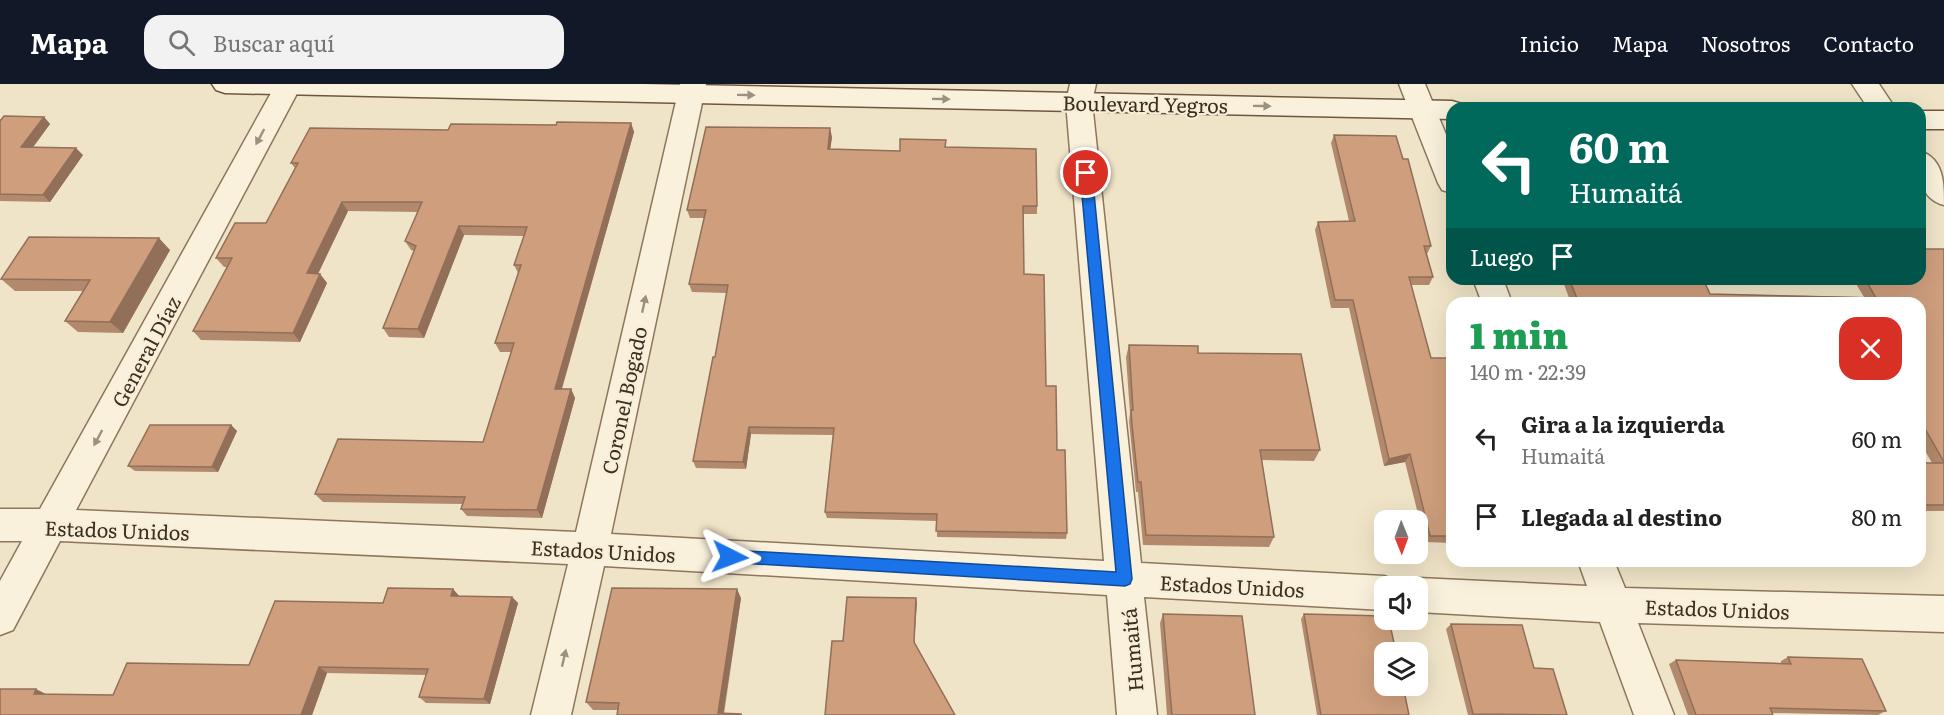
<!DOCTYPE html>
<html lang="es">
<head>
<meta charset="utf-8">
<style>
	:root { --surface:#fff; --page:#f2f2f2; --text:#222; --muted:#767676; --accent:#111827 }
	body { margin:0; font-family:Literata,serif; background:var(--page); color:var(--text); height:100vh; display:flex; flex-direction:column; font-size:22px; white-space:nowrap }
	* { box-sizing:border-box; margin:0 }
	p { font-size:20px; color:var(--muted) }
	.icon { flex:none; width:33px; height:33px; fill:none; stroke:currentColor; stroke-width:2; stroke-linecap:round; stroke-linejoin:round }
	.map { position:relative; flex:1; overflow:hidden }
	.panel { position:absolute; left:1446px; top:213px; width:480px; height:270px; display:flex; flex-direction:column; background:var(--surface); border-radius:18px; box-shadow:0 6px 24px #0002 }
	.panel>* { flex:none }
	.top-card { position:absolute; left:1446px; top:18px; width:480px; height:183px; border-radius:18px; box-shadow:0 6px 24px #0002; background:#00695c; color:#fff; overflow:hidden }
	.needle { width:39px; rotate:179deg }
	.tools { position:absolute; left:1374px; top:426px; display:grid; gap:12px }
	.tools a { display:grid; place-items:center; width:54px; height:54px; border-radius:12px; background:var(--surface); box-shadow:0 6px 24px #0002; font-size:30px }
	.pin { position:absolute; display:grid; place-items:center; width:51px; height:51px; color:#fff; margin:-26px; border:3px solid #fff; border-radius:50%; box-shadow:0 2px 6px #0007 }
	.me { position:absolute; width:66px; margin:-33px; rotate:93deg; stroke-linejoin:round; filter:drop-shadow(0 0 4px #0008) }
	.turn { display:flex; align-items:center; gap:21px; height:126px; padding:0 24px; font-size:27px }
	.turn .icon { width:78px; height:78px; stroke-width:2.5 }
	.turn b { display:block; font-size:42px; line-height:51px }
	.then { display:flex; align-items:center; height:57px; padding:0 24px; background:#0003; gap:12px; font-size:22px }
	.round { display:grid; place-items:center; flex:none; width:63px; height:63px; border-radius:18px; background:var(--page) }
	.summary { display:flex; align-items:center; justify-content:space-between; height:102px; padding:0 24px }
	h1 { font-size:36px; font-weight:800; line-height:45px; color:#1e9e55 }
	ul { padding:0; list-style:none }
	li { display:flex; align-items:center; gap:18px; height:78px; padding:0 24px }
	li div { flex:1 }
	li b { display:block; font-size:22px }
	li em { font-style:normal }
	header { display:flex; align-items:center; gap:36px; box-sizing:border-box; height:84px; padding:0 30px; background:var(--accent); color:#fff }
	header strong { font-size:28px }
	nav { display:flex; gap:33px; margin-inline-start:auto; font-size:21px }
	.search { width:420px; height:54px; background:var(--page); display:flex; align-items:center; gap:15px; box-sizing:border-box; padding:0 21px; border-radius:18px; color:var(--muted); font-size:22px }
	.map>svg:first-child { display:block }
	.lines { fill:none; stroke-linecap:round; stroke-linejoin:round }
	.minor-casing { stroke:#8d765c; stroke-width:3 }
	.secondary-casing { stroke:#6f573f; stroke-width:3 }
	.minor { fill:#faf1dc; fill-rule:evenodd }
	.secondary { fill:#faf1dc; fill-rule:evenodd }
	.wall { fill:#b2896c }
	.shaded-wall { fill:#916f58 }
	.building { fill:#cf9f7d; stroke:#916f58; stroke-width:1.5 }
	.oneway { fill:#9c907e }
	.route { fill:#1a73e8; stroke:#114b97; stroke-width:1.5 }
	.labels { text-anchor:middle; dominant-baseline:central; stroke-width:4.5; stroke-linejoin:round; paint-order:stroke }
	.street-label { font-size:20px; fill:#3d2e20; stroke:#f7eed8 }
</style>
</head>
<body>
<header>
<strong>Mapa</strong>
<div class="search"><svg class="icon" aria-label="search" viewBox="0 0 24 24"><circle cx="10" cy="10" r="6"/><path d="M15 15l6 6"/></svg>Buscar aquí</div>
<nav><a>Inicio</a><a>Mapa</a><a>Nosotros</a><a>Contacto</a></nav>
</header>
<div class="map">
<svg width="1944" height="631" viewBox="0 0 1944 631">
	<rect width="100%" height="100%" fill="#f0e4c8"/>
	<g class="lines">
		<g class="minor-casing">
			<path id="minor" d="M276 0H302L76 426 576 448 680 0H706L611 450 1104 477 1066 18 1070 0H1096L1092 18 1141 479 1384 492 1397 497 1400 502H1384V526L1144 513 1157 631H1117L1107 511 604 482 571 631H531L568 480 60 457 13 546 0 551V497L22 457H0V425H40Z
				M1399 0H1425L1452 65V109L1442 106 1438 99Z
				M1852 0H1879L1895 24H1868Z
				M1920 67C1944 75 1944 99 1944 121 1918 114 1920 90 1920 67Z
				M1473 195H1503L1512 219H1482Z
				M1578 477H1614L1625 504 1944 512V548L1638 539 1674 631H1634L1600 538 1418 528V502H1403L1405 499 1418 494 1587 502Z"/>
		</g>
		<g class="secondary-casing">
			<path id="secondary" d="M212 0H644L1452 17 1462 20 1464 24H1452V35L225 9 216 6Z
				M1920 27H1944V45H1920Z"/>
		</g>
		<use href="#minor" class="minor"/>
		<use href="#secondary" class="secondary"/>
	</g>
	<path class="wall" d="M44 33 50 40 33 63 83 71 50 118 0 117V36Z
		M631 39 634 48 562 305H571L575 314 542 434 467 432 461 425 462 420 323 418 315 410 483 358 512 268H500L495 259 518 189 514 181 524 152 464 151 424 254 389 253 383 244 414 167 411 166 405 157 418 128 348 127 318 190H320L327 199 300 258 201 256 193 247 227 183H224L216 174 266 139 295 84 291 79 448 46Z
		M1334 51 1431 162 1427 170 1433 193 1429 201H1411L1431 274H1452V459L1425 458 1405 378 1384 382 1349 224H1331L1315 146 1318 138 1349 137 1331 59Z
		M832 53 830 66 900 67 946 56V63L1037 122V130H1023L1024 190 1046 302 1057 366 1067 449 1066 455 937 453V437L827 434 825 428 833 351 751 350 746 385 696 384 693 377 715 273 727 209 692 208 689 200 704 134H690L687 126Z
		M1944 165V427H1920V379H1932L1920 358V219H1571L1562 195H1703L1710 210 1864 213 1853 195H1920Z
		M170 166 123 249 78 248 65 237 83 207H15L1 195Z
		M1129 261 1198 269 1320 366 1314 377 1262 376 1274 453 1269 463 1143 461 1138 408H1136L1129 337 1130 329 1126 273Z
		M231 341 237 347 218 388 135 387 128 382Z
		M1661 477H1849V478L1841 483 1662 478Z
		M453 505 459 512 512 513 518 519 490 620 426 619 419 613 426 591 327 589 312 631 47 610 113 611 249 581 383 519Z
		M741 514 724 630H741L742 631H617L618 626H593L586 618Z
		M1163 530 1255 631H1167L1160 539Z
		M1304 530 1409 631H1317L1301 535Z
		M1451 540 1534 584 1567 631H1468L1446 545Z
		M1788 573 1886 627 1878 631 1772 629 1773 631H1688L1669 580 1676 576 1781 579V577Z"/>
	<path class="shaded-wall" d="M44 33 50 40 28 70 21 63Z
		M631 39 634 48 559 314 555 305Z
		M830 44 832 53 829 74 828 65Z
		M76 64 83 71 50 118 43 111Z
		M342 118 348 127 314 198 307 189Z
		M459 142 464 151 424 254 418 245Z
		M159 154 170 166 123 249 110 238Z
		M320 190 327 199 300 258 293 249Z
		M571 305 575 314 542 434 537 426Z
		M231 341 237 347 218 388 212 383Z
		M749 343 751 350 746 385 743 378Z
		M1410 370 1405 378 1384 382 1389 375Z
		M453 505 459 512H451Z
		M737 505 741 514 723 631 718 629Z
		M512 513 518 519 490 620 484 615Z
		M916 514 917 519 914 562V558Z
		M319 583 327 589 312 631H301Z
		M36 605 48 611 34 610Z"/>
	<path class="building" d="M4 32 44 33 21 63 76 64 43 111 0 110V36H1Z
		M557 38 631 39 555 305H571L537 426 461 425 465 413 315 410 338 355 483 358 514 259H495L521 181H514L527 143 459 142 418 245 383 244 416 162 405 157 422 118H342L307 189 320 190 293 249 193 247 232 174H216L235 139H266L298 79H291L310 44 448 46 451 40 556 41Z
		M706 43 830 44 828 65 900 67V55L946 56 945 63 1036 65 1037 122H1023L1024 190 1044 191 1046 302H1056L1057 366H1065L1067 449 936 447 937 430 825 428 834 344 749 343 743 378 693 377 713 273H715L728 201 689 200 706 126H687Z
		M1334 51 1396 52 1403 75H1408L1431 162H1424L1433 193H1409L1431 274H1452V452H1430L1410 370 1389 375 1353 216H1335L1318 138 1355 137Z
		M29 153 159 154 110 238 65 237 90 196 1 195Z
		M1920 165H1944V378L1920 336V219H1579L1569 195H1703L1710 210 1876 214 1865 195H1920Z
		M1129 261 1198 262V269L1301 270 1320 366H1260L1274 453 1146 451 1141 398H1138L1132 341 1131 326H1133Z
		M150 341H231L212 383 128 382Z
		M1920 379H1944V421H1920Z
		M388 504 453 505 451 512 512 513 484 615 419 613 428 585 319 583 301 631H0V605H36L34 610 113 611 127 579 249 581 275 517 383 519Z
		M612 504 737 505 718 629 741 630V631H617L619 619 586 618Z
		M847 513 916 514 914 558 955 631H825L832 557H843Z
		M1163 530 1242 532 1255 631H1172Z
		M1304 530 1384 532V536H1389L1396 568H1384V602H1403L1409 631H1321Z
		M1451 540 1522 541 1534 584 1553 585 1567 631 1473 630Z
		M1788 573 1862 575 1886 627 1770 624 1773 631H1696L1676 576 1791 580Z"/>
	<defs><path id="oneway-solid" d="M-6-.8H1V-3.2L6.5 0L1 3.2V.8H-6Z" transform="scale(1.5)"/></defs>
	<g class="oneway">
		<use href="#oneway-solid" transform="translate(746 11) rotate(1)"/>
		<use href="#oneway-solid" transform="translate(941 15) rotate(1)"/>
		<use href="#oneway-solid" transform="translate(1262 22) rotate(1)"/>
		<use href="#oneway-solid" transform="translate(260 53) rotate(118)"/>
		<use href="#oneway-solid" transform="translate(644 220) rotate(-78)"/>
		<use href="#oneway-solid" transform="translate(98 354) rotate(118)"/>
		<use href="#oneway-solid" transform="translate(564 574) rotate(-77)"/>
	</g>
	<path class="route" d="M1086 85 1092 89 1132 495 1130 500 1125 502 724 478 722 473 724 468 730 466 1116 488 1080 89Z"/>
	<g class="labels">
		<g class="street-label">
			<text transform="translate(1145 19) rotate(1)">Boulevard Yegros</text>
			<text transform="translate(145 267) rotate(-62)">General Díaz</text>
			<text transform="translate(623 316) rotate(-78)">Coronel Bogado</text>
			<text transform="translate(117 445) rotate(2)">Estados Unidos</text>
			<text transform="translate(603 466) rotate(3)">Estados Unidos</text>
			<text transform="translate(1232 501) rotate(3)">Estados Unidos</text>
			<text transform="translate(1717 524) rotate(2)">Estados Unidos</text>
			<text transform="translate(1131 566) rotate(-95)">Humaitá</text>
		</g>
	</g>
</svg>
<div class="tools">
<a><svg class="needle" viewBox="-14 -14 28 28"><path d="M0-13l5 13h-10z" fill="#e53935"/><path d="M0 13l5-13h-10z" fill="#767676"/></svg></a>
<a><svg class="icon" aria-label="sound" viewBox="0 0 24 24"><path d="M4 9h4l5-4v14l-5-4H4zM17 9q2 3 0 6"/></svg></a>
<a><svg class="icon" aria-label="layers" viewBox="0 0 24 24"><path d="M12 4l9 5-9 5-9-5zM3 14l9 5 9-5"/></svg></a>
</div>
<div class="pin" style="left:1086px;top:89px;background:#d93025"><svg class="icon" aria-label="arrive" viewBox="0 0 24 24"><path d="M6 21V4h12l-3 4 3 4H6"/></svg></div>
<svg class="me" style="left:730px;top:473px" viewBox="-20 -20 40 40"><path d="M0-17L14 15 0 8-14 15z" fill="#1a73e8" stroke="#fff" stroke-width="4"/></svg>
<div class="top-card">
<div class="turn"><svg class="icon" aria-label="left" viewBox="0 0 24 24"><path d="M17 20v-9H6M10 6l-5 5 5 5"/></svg><div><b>60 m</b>Humaitá</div></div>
<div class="then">Luego<svg class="icon" aria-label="arrive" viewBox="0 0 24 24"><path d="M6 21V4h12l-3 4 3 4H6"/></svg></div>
</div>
<section class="panel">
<div class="summary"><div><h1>1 min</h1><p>140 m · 22:39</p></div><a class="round" style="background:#d93025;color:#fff"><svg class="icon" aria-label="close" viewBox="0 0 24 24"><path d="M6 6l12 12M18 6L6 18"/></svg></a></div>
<ul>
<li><svg class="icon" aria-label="left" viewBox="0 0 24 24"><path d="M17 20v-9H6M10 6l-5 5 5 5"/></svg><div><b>Gira a la izquierda</b><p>Humaitá</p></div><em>60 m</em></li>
<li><svg class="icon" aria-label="arrive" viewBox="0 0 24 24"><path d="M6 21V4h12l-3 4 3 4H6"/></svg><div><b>Llegada al destino</b></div><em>80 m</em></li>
</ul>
</section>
</div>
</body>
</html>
